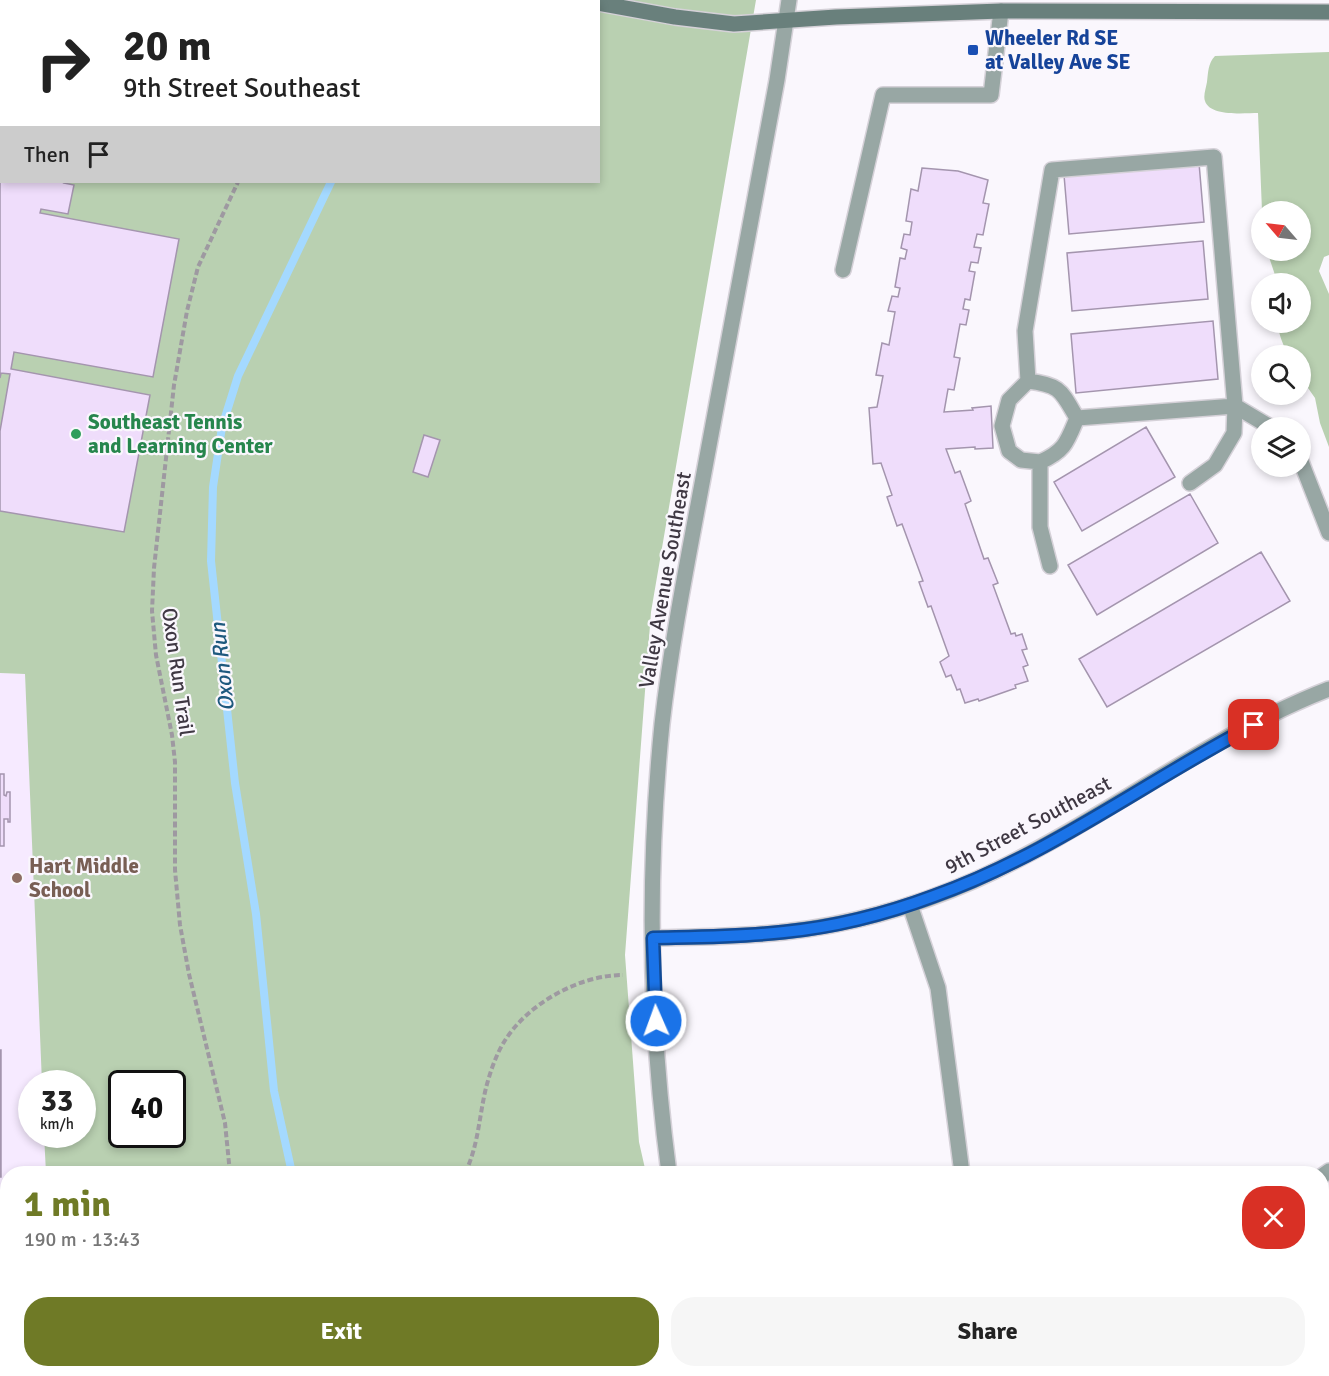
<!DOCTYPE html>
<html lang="en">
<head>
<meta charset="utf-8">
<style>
	:root { --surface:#fff; --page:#f6f6f6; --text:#222; --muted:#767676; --accent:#6f7a26 }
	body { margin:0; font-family:Signika,sans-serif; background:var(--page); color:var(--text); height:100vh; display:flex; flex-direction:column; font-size:22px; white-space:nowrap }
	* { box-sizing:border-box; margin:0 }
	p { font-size:20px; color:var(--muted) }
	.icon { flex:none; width:33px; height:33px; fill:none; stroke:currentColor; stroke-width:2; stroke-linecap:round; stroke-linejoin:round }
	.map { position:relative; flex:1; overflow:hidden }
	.sheet { position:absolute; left:0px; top:1166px; width:1329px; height:212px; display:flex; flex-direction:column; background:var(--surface); border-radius:24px 24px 0 0; box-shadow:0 3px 9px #0003 }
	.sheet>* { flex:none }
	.banner { position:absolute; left:0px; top:0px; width:600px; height:183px; box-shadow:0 3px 9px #0003; background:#fff; color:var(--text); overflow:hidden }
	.needle { width:39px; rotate:298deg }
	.buttons { position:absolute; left:1251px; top:201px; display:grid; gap:12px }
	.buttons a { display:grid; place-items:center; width:60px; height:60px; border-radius:50%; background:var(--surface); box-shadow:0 3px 9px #0003; font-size:30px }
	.speed { position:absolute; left:18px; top:1070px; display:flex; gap:12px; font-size:30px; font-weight:700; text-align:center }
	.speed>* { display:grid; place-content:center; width:78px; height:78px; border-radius:50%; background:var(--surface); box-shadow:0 3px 9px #0003; line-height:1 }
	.speed small { font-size:15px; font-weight:400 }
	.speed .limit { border:3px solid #111; border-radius:9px; background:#fff; color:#111 }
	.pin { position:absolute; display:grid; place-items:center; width:51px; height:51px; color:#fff; margin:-26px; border-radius:12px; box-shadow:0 3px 9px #0006 }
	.me { position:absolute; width:66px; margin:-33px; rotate:358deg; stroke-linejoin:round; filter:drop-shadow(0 0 4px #0008) }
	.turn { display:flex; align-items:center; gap:21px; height:126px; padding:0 24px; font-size:27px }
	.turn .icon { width:78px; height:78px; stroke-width:2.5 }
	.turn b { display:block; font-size:42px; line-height:51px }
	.then { display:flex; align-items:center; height:57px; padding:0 24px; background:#0003; gap:12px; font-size:22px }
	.round { display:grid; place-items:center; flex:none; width:63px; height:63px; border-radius:24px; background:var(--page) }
	.overview { display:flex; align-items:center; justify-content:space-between; height:102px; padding:0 24px }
	h1 { font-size:36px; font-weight:700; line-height:45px; color:var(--accent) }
	.primary-button { display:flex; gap:12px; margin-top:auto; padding:12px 24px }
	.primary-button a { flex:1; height:69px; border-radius:24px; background:var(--accent); color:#fff; font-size:24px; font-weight:700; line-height:69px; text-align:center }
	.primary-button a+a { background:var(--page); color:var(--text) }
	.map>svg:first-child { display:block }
	.built { fill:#f6eaff }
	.green { fill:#b9d0b1; fill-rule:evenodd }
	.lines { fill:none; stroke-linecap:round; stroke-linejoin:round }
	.stream { stroke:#a4d9ff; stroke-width:8 }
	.building { fill:#efddfb; stroke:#a495ae; stroke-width:1.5 }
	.service-casing { stroke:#d5d1d8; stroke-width:18 }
	.minor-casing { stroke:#d5d1d8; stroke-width:18 }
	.tertiary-casing { stroke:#d5d1d8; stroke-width:18 }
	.secondary-casing { stroke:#d5d1d8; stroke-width:18 }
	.path { stroke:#9e99a1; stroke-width:4; stroke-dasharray:6 3; stroke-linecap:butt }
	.service { stroke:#98a7a4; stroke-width:15 }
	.minor { stroke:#98a7a4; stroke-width:15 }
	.tertiary { stroke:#98a7a4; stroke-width:15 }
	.secondary { stroke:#69807c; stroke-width:15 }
	.route-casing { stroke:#114b97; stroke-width:15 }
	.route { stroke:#1a73e8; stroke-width:10 }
	.transit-dot { fill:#1a4fb4; stroke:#faf7fd; stroke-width:2 }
	.leisure-dot { fill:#2e9e5b; stroke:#faf7fd; stroke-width:2 }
	.education-dot { fill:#8d6e63; stroke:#faf7fd; stroke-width:2 }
	.labels { text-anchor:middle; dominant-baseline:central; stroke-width:4.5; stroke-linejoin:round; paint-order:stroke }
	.transit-label { font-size:21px; font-weight:bold; fill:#164399; stroke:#faf7fd; text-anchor:start }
	.leisure-label { font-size:21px; font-weight:bold; fill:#27864d; stroke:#faf7fd; text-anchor:start }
	.street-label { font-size:21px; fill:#3f3843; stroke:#faf7fd }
	.education-label { font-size:21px; font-weight:bold; fill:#785e54; stroke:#faf7fd; text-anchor:start }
	.water-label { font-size:22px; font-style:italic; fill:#1e597e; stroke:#faf7fd }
</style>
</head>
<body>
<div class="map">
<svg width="1329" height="1376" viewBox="0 0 1329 1376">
	<rect width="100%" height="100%" fill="#faf7fd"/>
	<path class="built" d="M0 673 25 674 44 1083H32V1134H47L48 1173H8V1370H54V1376H0Z"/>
	<path class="green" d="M0 0H756L651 612 625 955 639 1142 646 1173H46L44 1134H82V1083H42L25 674 0 673ZM2 2H598V182H2ZM122 1083H172V1134H122Z
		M1329 52V255L1324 257 1319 271 1329 294V447L1320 423 1315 398 1301 378 1300 356 1287 355C1284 344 1278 335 1278 323L1300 322V284L1275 283V275L1267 251 1300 250V212L1262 211 1258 113C1245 113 1210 117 1205 101 1203 96 1206 88 1207 82 1208 73 1208 63 1215 56Z
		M54 1370H690L691 1376H54Z"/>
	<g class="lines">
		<path class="stream" d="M427 2 428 0
			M292 1173 274 1091 256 914 235 783 211 561 213 487 222 427 238 376 331 182
			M380 1370 384 1376"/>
	</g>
	<path class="building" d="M0 93 2 95V161L0 160Z
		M1199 163 1204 222 1069 234 1064 175Z
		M922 168 958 171 988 180 983 203 989 204 983 235 977 234 974 247 981 248 978 263 971 262 969 271 975 272 970 300 965 299 963 309 969 310 966 325 960 324 954 357 960 358 954 390 948 389 944 412 973 410 972 408 991 406 993 448 975 449V447L946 449 955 473 960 471 971 501 965 504 984 559 988 558 998 583 993 585 1011 634 1015 633 1016 636 1022 634 1027 649 1022 650 1028 665 1023 667 1028 681 1015 685 1016 688 979 701 978 699 965 703 960 689 957 690 951 675 946 677 940 662 949 656 931 606 928 607 919 582 923 581 902 524 897 526 887 497 892 495 881 463 873 464 869 408 877 407 883 376 876 375 882 343 889 345 895 312 888 311 892 296 898 297 900 288 895 287 900 258 905 259 907 250 901 248 904 234 910 235 912 222 906 221 911 189 918 191Z
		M0 171 2 182H65L64 183 74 185 68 214 41 209 40 213 179 239 153 377 14 352 11 369 150 395 124 532 0 511V431L10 374 1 373 0 378Z
		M1203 241 1208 299 1072 311 1067 253Z
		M1213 321 1218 379 1076 393 1071 334Z
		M1146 427 1175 477 1082 531 1054 482Z
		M424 435 440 440 428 477 413 472Z
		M1190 494 1218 543 1097 615 1068 565Z
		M1261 552 1290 601 1107 707 1079 659Z
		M0 774H4V795L6 796 7 792H10V822H8V819H4V846H0Z
		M0 1050H1V1177H0Z
		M1329 1277V1322L1322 1318V1291Z
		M1329 1340V1362L1322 1358Z"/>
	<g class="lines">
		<g class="service-casing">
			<path id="service" d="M843 270 883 95H991L1001 11
				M1028 381C1061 385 1061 391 1077 418L1235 406 1234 433 1215 465 1190 483
				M1300 459 1329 533
				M1040 462C1065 451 1067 442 1077 418
				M1050 566 1040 527V462L1021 460 1009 451 1002 426 1009 400 1028 381 1025 331 1052 170 1214 157 1235 406 1272 428
				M910 905 938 988 962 1173
				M0 1244H8
				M0 1314H8
				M987 1370 988 1376"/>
		</g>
		<g class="minor-casing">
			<path id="minor" d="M653 938C696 937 741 937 784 932 849 925 913 907 973 881 1095 827 1205 737 1329 689
				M1322 1176 1329 1171
				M1268 1370 1271 1376"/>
		</g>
		<g class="tertiary-casing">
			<path id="tertiary" d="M669 1173C649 1024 647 874 662 724 672 636 690 549 706 462 730 334 754 207 777 80L789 0
				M705 1370 706 1376"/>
		</g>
		<g class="secondary-casing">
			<path id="secondary" d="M598 3 675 17 734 24 836 17 1001 11 1329 12"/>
		</g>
		<path class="path" d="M295 0V2
			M230 1173 225 1123 189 974 180 925 175 870V762L172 735 156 655 152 611 154 568 174 385 187 311 198 267 238 182
			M465 1173C479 1145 479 1114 487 1084 491 1070 496 1055 504 1042 527 1004 579 975 623 975
			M236 1370 238 1376
			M497 1370 501 1376
			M143 1376 151 1370"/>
		<use href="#service" class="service"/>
		<use href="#minor" class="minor"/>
		<use href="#tertiary" class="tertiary"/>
		<use href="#secondary" class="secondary"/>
	</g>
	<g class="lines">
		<g class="route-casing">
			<path id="route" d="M656 1021 653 938C696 937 741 937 784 932 835 927 886 914 934 896 1048 856 1148 780 1254 725"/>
		</g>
		<use href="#route" class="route"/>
	</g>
	<rect class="transit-dot" x="967" y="44" width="12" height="12" rx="3"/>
	<circle class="leisure-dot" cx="76" cy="434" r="6"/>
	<circle class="education-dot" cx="17" cy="878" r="6"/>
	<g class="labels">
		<g class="transit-label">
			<text x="985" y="38">Wheeler Rd SE<tspan x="985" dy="24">at Valley Ave SE</tspan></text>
		</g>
		<g class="leisure-label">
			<text x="88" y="422">Southeast Tennis<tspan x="88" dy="24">and Learning Center</tspan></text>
		</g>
		<g class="street-label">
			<text transform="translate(665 580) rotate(-80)">Valley Avenue Southeast</text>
			<text transform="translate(178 672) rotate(82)">Oxon Run Trail</text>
			<text transform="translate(1028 825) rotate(-28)">9th Street Southeast</text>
		</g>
		<g class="education-label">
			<text x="29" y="866">Hart Middle<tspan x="29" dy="24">School</tspan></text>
		</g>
		<g class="water-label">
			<text transform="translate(222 667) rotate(-96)">Oxon Run</text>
		</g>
	</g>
</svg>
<div class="buttons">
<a><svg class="needle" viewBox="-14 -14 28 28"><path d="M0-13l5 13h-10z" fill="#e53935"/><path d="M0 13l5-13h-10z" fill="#767676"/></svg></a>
<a><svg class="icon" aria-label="sound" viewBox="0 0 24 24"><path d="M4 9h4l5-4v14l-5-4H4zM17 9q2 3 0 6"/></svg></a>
<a><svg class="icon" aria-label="search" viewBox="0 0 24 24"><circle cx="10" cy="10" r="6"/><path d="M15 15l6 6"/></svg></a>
<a><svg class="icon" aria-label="layers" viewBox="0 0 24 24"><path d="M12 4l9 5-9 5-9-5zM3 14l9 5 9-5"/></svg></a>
</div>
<div class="speed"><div>33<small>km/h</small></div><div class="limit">40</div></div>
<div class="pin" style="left:1254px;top:725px;background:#d93025"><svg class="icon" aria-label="arrive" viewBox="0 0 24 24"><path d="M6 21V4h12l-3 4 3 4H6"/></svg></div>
<svg class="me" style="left:656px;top:1021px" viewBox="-20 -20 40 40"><circle r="17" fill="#1a73e8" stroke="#fff" stroke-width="3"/><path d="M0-11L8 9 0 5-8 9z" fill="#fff"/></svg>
<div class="banner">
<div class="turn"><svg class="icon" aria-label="right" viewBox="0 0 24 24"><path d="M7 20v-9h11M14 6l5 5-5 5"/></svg><div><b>20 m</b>9th Street Southeast</div></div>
<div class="then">Then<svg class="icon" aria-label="arrive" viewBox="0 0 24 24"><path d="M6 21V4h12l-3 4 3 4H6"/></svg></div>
</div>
<section class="sheet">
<div class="overview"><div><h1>1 min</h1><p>190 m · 13:43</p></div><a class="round" style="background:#d93025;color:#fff"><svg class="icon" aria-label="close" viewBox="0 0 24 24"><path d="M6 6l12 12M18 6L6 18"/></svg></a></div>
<div class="primary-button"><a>Exit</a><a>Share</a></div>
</section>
</div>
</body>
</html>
